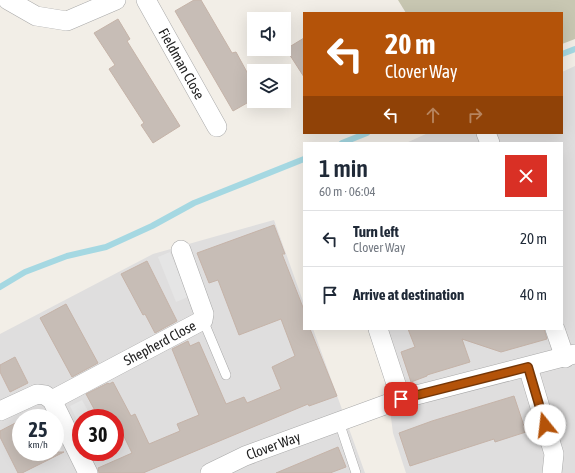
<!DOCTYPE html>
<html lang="en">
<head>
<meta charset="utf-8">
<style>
	:root { --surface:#fff; --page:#f6f6f7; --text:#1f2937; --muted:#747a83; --line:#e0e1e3 }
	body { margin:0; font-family:"Asap Condensed",sans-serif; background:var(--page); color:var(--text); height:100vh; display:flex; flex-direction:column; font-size:15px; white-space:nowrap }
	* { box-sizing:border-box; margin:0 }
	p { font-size:13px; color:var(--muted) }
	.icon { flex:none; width:22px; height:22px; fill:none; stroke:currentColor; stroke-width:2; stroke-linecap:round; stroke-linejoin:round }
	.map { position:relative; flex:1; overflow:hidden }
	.panel { position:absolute; left:303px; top:142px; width:260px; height:188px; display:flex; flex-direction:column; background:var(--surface); border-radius:0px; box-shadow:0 4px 16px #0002 }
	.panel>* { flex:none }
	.top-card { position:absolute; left:303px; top:12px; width:260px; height:122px; border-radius:0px; box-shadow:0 4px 16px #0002; background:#b45309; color:#fff; overflow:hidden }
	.buttons { position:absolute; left:247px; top:12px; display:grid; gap:8px }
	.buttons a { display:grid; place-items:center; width:44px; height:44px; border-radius:0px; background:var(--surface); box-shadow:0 4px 16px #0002; font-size:20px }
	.speed { position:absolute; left:12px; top:409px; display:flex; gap:8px; font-size:20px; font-weight:700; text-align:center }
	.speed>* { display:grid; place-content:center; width:52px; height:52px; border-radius:50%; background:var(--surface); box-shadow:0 4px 16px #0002; line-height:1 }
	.speed small { font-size:10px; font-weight:400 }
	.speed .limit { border:6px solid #d22; background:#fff; color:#111 }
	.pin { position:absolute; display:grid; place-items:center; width:34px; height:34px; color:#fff; margin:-17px; border-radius:8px; box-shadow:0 2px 6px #0006 }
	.me { position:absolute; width:44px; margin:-22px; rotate:344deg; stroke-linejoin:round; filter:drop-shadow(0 0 3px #0008) }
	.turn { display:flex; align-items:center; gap:14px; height:84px; padding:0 16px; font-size:18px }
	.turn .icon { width:52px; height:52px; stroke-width:2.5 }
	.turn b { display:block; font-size:28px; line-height:34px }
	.lanes { display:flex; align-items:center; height:38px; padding:0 16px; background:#0003; justify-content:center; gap:20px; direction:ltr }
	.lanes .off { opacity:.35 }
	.round { display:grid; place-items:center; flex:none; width:42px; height:42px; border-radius:0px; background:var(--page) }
	.summary { display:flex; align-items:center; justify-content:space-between; height:68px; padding:0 16px }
	h1 { font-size:24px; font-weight:600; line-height:30px }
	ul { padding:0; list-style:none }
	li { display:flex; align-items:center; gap:12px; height:56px; padding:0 16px; border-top:1px solid var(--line) }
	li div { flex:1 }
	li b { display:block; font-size:15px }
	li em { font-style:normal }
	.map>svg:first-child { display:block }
	.residential { fill:#dfdede; fill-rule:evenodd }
	.construction { fill:#c8c7b2 }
	.parking { fill:#e5e5e5 }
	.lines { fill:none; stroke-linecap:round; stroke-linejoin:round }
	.stream { stroke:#a5d8e2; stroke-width:6 }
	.building { fill:#c7bdb6; stroke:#c5b3a8 }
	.lane-casing { stroke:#a8a8a8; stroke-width:10 }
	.street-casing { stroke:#a8a8a8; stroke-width:20 }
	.lane { stroke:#fff; stroke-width:9 }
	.street { stroke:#fff; stroke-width:19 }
	.route-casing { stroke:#753606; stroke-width:10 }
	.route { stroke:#b45309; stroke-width:7 }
	.labels { text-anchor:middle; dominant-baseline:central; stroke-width:3; stroke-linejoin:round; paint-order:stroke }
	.street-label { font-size:14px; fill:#212121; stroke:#fff }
</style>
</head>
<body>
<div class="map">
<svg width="575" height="473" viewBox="0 0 575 473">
	<rect width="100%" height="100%" fill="#f2eee7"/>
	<path class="residential" d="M575 66V473H406L393 433 387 387 368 329H562V143H406L428 133H562V72Z
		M274 220 304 304V329H313L365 473H0V334L153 254ZM21 418H55V452H21ZM81 418H115V452H81Z"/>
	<path class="construction" d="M398 0H575V39L562 44V13H406Z"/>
	<path class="parking" d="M170 252 188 297 176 302 158 257Z
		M82 400 92 418H81V428L70 406Z
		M55 437 63 453 50 460 46 452H55Z"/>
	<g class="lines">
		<path class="stream" d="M562 54 575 49
			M342 143 367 133
			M0 287 25 272 67 256 106 247 152 226 194 203 304 159"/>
	</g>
	<path class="building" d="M194 0H201L232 53 236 52 254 85V99L233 111 175 11Z
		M118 19 130 39 127 41 180 126 153 143 141 125 144 123 109 69 115 65 94 33Z
		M304 38V77L286 49Z
		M274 225 285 254H282L304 310V329H310L337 396 309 406 308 404 143 473H99L98 468 132 453 115 418H99L86 394 108 383 109 384 113 382 131 416 135 414 149 444 180 431 177 424 199 415 172 349 188 341 190 346 199 342 226 404 244 397 247 403 281 389 272 367 295 356 281 319 239 335 218 280 209 283 197 253Z
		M147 261 177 321 155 333 145 314 143 315 121 274Z
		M66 304 98 363 72 377 40 318Z
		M408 329H544L547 339 501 352 462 339 470 362 427 375V376L411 382 401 352 415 347Z
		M15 357 28 383 10 392 0 372V365Z
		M514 396 526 432 495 442 494 439 410 466 399 433 432 421Z
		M21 420V452H64L22 473H18L0 437V431Z
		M338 447 346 467 330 473H276Z"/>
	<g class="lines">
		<g class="lane-casing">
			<path id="lane" d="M203 320 226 375
				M339 422 356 473"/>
		</g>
		<g class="street-casing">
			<g id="street">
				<path d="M8 0 36 16 67 21 116 0"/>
				<path id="s1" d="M146 0 217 127"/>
				<path d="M486 133 490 143"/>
				<path d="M378 329 401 399"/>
				<path d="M555 329 565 358"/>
				<path d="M528 367 554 454 552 473"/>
				<path id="s2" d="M52 400 203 320 204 314 181 250"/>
				<path d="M0 411 37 394 45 395 52 400 88 473"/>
				<path id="s3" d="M210 473 245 456 401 399 575 354"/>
			</g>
		</g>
		<use href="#lane" class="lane"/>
		<use href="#street" class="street"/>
	</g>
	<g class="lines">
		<g class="route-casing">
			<path id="route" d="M401 399 528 367 545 425"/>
		</g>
		<use href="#route" class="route"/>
	</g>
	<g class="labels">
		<g class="street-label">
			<text stroke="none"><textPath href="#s1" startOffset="73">Fieldman Close</textPath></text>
			<text stroke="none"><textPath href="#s2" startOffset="122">Shepherd Close</textPath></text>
			<text stroke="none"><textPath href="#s3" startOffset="69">Clover Way</textPath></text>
		</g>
	</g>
</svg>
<div class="buttons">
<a><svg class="icon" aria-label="sound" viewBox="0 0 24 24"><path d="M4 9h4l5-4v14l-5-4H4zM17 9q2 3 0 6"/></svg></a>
<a><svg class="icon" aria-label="layers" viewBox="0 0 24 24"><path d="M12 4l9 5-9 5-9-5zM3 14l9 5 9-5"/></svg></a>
</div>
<div class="speed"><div>25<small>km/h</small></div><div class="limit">30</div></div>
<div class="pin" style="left:401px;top:399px;background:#d93025"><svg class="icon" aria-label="arrive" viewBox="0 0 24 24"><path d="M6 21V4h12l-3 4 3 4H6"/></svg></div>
<svg class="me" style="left:545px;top:425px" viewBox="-20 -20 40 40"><circle r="19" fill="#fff"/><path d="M0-13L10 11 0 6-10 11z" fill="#b45309"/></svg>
<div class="top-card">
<div class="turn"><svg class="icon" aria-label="left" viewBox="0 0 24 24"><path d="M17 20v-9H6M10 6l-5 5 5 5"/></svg><div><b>20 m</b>Clover Way</div></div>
<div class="lanes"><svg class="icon" aria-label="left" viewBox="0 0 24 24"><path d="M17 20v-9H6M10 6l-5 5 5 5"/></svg><svg class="icon off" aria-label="ahead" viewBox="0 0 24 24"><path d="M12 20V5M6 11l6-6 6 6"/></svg><svg class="icon off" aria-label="right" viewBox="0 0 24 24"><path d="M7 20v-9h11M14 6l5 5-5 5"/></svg></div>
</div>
<section class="panel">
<div class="summary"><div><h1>1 min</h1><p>60 m · 06:04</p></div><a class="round" style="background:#d93025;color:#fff"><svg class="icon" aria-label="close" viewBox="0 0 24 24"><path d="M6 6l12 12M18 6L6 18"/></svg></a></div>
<ul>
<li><svg class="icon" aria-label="left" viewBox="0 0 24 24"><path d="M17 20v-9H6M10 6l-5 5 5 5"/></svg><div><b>Turn left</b><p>Clover Way</p></div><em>20 m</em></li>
<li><svg class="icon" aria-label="arrive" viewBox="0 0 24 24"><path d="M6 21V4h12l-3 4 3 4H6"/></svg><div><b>Arrive at destination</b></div><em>40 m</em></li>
</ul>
</section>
</div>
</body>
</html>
